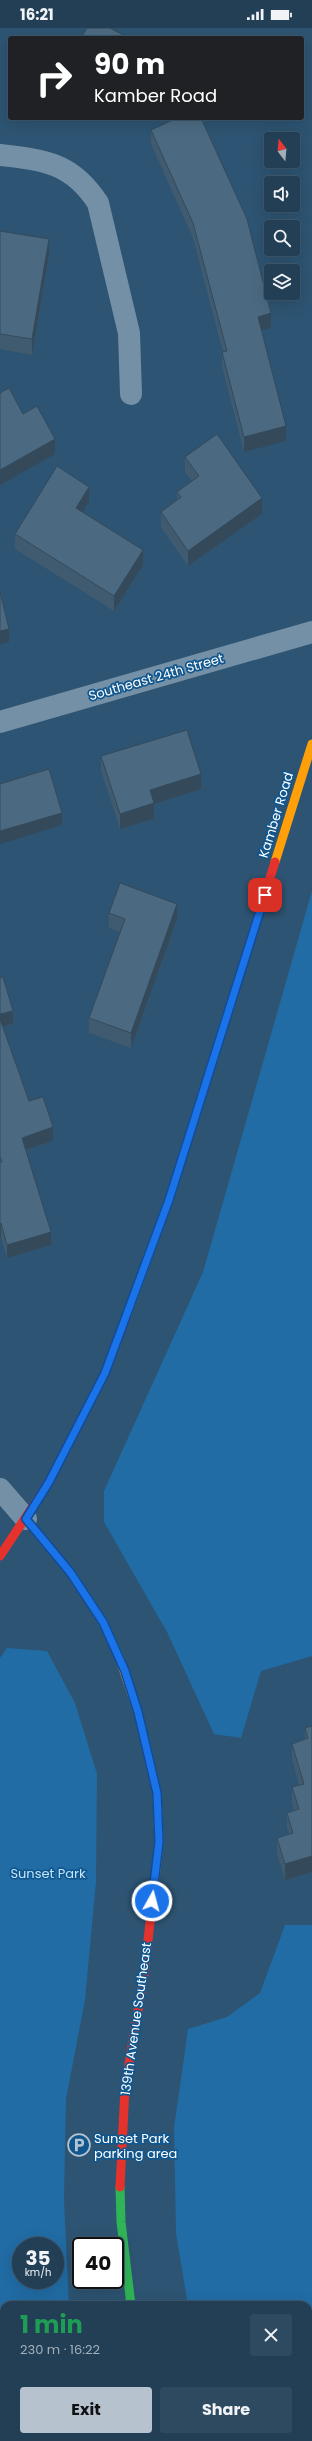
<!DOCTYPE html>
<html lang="en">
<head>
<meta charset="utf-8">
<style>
	:root { --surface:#223f56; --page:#2e4a60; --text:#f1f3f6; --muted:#a2afb9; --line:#3f586c; --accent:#b6c3ce }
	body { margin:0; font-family:Poppins,sans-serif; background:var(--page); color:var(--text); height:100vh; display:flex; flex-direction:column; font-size:15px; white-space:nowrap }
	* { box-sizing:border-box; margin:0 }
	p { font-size:13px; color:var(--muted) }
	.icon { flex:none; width:22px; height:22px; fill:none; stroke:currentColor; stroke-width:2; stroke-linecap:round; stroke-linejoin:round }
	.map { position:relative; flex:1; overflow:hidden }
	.side { position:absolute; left:0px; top:2273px; width:312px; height:140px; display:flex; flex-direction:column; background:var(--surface); border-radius:12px 12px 0 0; box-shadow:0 4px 16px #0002,0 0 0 1px var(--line) }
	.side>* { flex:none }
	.top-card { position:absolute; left:8px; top:8px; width:296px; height:84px; border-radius:4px; box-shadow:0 4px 16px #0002,0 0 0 1px var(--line); background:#202124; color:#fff; overflow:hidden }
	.needle { width:26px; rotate:344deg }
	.buttons { position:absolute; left:264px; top:104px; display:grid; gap:8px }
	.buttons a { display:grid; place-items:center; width:36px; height:36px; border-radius:4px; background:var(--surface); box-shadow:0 4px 16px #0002,0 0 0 1px var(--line); font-size:20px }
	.speed { position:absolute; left:12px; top:2209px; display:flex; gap:8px; font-size:20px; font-weight:700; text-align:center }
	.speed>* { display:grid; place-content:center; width:52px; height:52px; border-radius:50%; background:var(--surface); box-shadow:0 4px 16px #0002,0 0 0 1px var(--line); line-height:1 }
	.speed small { font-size:10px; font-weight:400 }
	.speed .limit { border:2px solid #111; border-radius:6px; background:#fff; color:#111 }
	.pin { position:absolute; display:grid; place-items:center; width:34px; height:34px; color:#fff; margin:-17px; border-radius:8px; box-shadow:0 2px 6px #0006 }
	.me { position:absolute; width:44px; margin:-22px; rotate:7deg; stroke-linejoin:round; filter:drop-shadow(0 0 3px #0008) }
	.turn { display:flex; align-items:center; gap:14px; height:84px; padding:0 20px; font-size:18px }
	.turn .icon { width:52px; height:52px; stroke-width:2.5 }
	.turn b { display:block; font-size:28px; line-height:34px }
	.round { display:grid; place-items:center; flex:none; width:42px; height:42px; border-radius:4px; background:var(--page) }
	.overview { display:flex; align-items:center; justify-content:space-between; height:68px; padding:0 20px }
	h1 { font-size:24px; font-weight:700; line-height:30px; color:#1e9e55 }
	.button { display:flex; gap:8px; margin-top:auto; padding:8px 20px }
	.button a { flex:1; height:46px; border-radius:4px; background:var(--accent); color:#111; font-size:16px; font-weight:700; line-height:46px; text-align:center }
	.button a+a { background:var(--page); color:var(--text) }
	.status { display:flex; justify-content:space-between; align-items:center; height:28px; padding:0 20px; background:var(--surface); direction:ltr }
	.status svg { height:11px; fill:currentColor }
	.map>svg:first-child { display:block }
	.green { fill:#216ca5; fill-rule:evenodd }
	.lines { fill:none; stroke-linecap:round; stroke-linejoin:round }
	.street { stroke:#7490a6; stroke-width:22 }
	.fast { stroke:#30b455; stroke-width:9 }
	.slow { stroke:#ff9f0a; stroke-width:9 }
	.jam { stroke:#e5322d; stroke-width:9 }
	.wall { fill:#405b70 }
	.shaded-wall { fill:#344a5b }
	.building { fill:#4b6a82; stroke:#344a5b }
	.route-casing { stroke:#114b97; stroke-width:10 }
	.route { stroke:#1a73e8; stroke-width:7 }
	.labels { text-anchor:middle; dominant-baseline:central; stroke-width:3.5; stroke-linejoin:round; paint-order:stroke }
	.street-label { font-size:13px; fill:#fff; stroke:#10578f }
	.park-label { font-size:13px; fill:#c1e4fd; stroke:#10578f }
	.poi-label { font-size:13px; fill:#fff; stroke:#10578f; text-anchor:start }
</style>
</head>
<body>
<div class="status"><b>16:21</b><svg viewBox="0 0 49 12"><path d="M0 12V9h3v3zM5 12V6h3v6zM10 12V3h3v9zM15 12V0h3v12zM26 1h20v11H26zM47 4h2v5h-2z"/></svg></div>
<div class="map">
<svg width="312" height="2413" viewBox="0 0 312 2413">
	<rect width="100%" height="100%" fill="#2d5472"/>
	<path class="green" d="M312 863V1628L261 1643 241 1710 214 1706 167 1604 104 1494V1463L203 1244Z
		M7 1620 47 1623 75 1675 97 1746 96 1854 85 1972 66 2071 64 2172 69 2277H4V2409H108L109 2413H0V1630ZM21 2218H55V2252H21Z
		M285 1897H312V2395L308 2400V2277H188L176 2206 174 2100 188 2001 227 1989 260 1965Z"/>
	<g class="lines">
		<path class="street" d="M0 127C45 132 72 135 98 175L129 305 131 366
			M0 694 312 604
			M0 1461 26 1491"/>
		<path class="fast" d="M26 1491 70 1544 103 1594 120 1631
			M120 2159 121 2194 131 2277
			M169 2409 170 2413"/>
		<path class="slow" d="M275 834 312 716
			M126 1289 169 1172 230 978
			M120 1631 138 1684 157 1765 159 1814 155 1851"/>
		<path class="jam" d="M230 978 275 834
			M0 1528 49 1454 105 1345 126 1289
			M120 2159 125 2060 144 1947 155 1851"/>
	</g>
	<path class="wall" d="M151 102 271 300 262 302 286 413 244 424 222 339V324H223L193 210 151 116Z
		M0 203 49 227 32 327 0 321Z
		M185 429 262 486 188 538 161 499V484L177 472V464L192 453 185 444Z
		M89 474 83 484 143 537 114 583 15 521V506Z
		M101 728 201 761 154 776V791L120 801 101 743Z
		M109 885 177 891 131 1020 89 1005V990L120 904 109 900Z
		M0 950 13 996 3 999 29 1073 53 1113 26 1122 51 1217 7 1230 1 1209H0Z
		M312 1698V1844L285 1852 277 1825V1810L289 1806 287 1800V1785L294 1782 292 1775V1759L299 1757 292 1731V1716L305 1711V1700Z"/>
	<path class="shaded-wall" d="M49 211V227L32 327V311Z
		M271 285V300L258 303V289Z
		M286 398V413L244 424V409Z
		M55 411V426L0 457V442Z
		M89 459V474L76 495V480Z
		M262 470V486L188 538V523Z
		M143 522V537L114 583V568Z
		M9 601V614L0 616V603Z
		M201 746V761L154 776V791L120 801V786L150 762Z
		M62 785V797L0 816V803Z
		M177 876V891L131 1020V1005Z
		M13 983V996L0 999V986Z
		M53 1099V1113L22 1123V1110Z
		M1 1195V1209H0V1196Z
		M51 1204V1217L7 1230V1217Z
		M312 1828V1844L285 1852V1836Z"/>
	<path class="building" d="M87 0H110L129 10H81Z
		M177 90H201L247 191 271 285 258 289 286 398 244 409 222 324 227 323 193 195 151 102Z
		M0 203 49 211 32 311 0 306Z
		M9 360 23 386 37 378 55 411 0 442V365Z
		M217 406 262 470 188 523 161 484 181 469 177 464 199 448 185 429Z
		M57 438 89 459 76 480 143 522 114 568 15 506Z
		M0 564 9 601 0 603Z
		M187 702 201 746 150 762 154 775 120 786 101 728Z
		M49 741 62 785 0 803V756Z
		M120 855 177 876 131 1005 89 990 125 891 109 885Z
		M3 949 13 983 0 986V950Z
		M0 991 29 1073 43 1069 53 1099 22 1110 51 1204 7 1217 1 1195 0 1196V1134H2L0 1129Z
		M312 1698V1828L285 1836 277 1810 293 1805 287 1785 299 1781 292 1759 304 1756 292 1716 308 1710 305 1700Z"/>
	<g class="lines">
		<g class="route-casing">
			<path id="route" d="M152 1873 159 1814 157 1765 138 1684 125 1643 103 1594 70 1544 26 1491 49 1454 105 1345 169 1172 265 867"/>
		</g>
		<use href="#route" class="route"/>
	</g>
	<defs>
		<g id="parking-ring" transform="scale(1.15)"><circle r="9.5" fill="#10578f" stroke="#b6c3ce" stroke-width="1.5"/><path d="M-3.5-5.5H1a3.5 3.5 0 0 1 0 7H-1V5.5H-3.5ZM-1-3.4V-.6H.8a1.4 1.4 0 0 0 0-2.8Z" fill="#b6c3ce"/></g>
	</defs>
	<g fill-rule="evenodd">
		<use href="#parking-ring" x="79" y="2117"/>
	</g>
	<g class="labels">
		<g class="street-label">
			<text transform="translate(156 649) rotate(-16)">Southeast 24th Street</text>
			<text transform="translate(276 787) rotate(-73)">Kamber Road</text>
			<text transform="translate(136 1991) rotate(-82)">139th Avenue Southeast</text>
		</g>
		<g class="park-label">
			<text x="48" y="1845">Sunset Park</text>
		</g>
		<g class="poi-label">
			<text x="94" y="2110">Sunset Park<tspan x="94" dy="15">parking area</tspan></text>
		</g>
	</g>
</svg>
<div class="buttons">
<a><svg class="needle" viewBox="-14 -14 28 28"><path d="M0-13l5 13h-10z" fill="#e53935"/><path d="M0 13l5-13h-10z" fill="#a2afb9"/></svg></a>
<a><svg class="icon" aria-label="sound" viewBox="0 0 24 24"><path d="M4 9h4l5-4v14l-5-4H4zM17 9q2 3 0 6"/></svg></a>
<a><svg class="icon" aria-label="search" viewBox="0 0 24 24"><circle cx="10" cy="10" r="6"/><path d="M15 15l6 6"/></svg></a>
<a><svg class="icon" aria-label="layers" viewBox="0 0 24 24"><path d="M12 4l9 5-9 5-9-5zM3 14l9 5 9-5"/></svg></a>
</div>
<div class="speed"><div>35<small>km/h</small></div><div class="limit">40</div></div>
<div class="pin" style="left:265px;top:867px;background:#d93025"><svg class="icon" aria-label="arrive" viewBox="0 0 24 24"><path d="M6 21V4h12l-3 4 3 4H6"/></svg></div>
<svg class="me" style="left:152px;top:1873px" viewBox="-20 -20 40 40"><circle r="17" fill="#1a73e8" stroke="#fff" stroke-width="3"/><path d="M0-11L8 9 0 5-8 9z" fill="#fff"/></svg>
<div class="top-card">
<div class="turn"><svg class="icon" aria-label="right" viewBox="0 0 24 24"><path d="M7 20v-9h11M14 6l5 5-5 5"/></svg><div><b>90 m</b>Kamber Road</div></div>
</div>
<section class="side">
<div class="overview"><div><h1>1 min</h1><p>230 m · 16:22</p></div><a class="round"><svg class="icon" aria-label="close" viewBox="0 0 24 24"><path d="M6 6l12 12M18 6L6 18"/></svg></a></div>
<div class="button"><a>Exit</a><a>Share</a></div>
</section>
</div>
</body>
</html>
